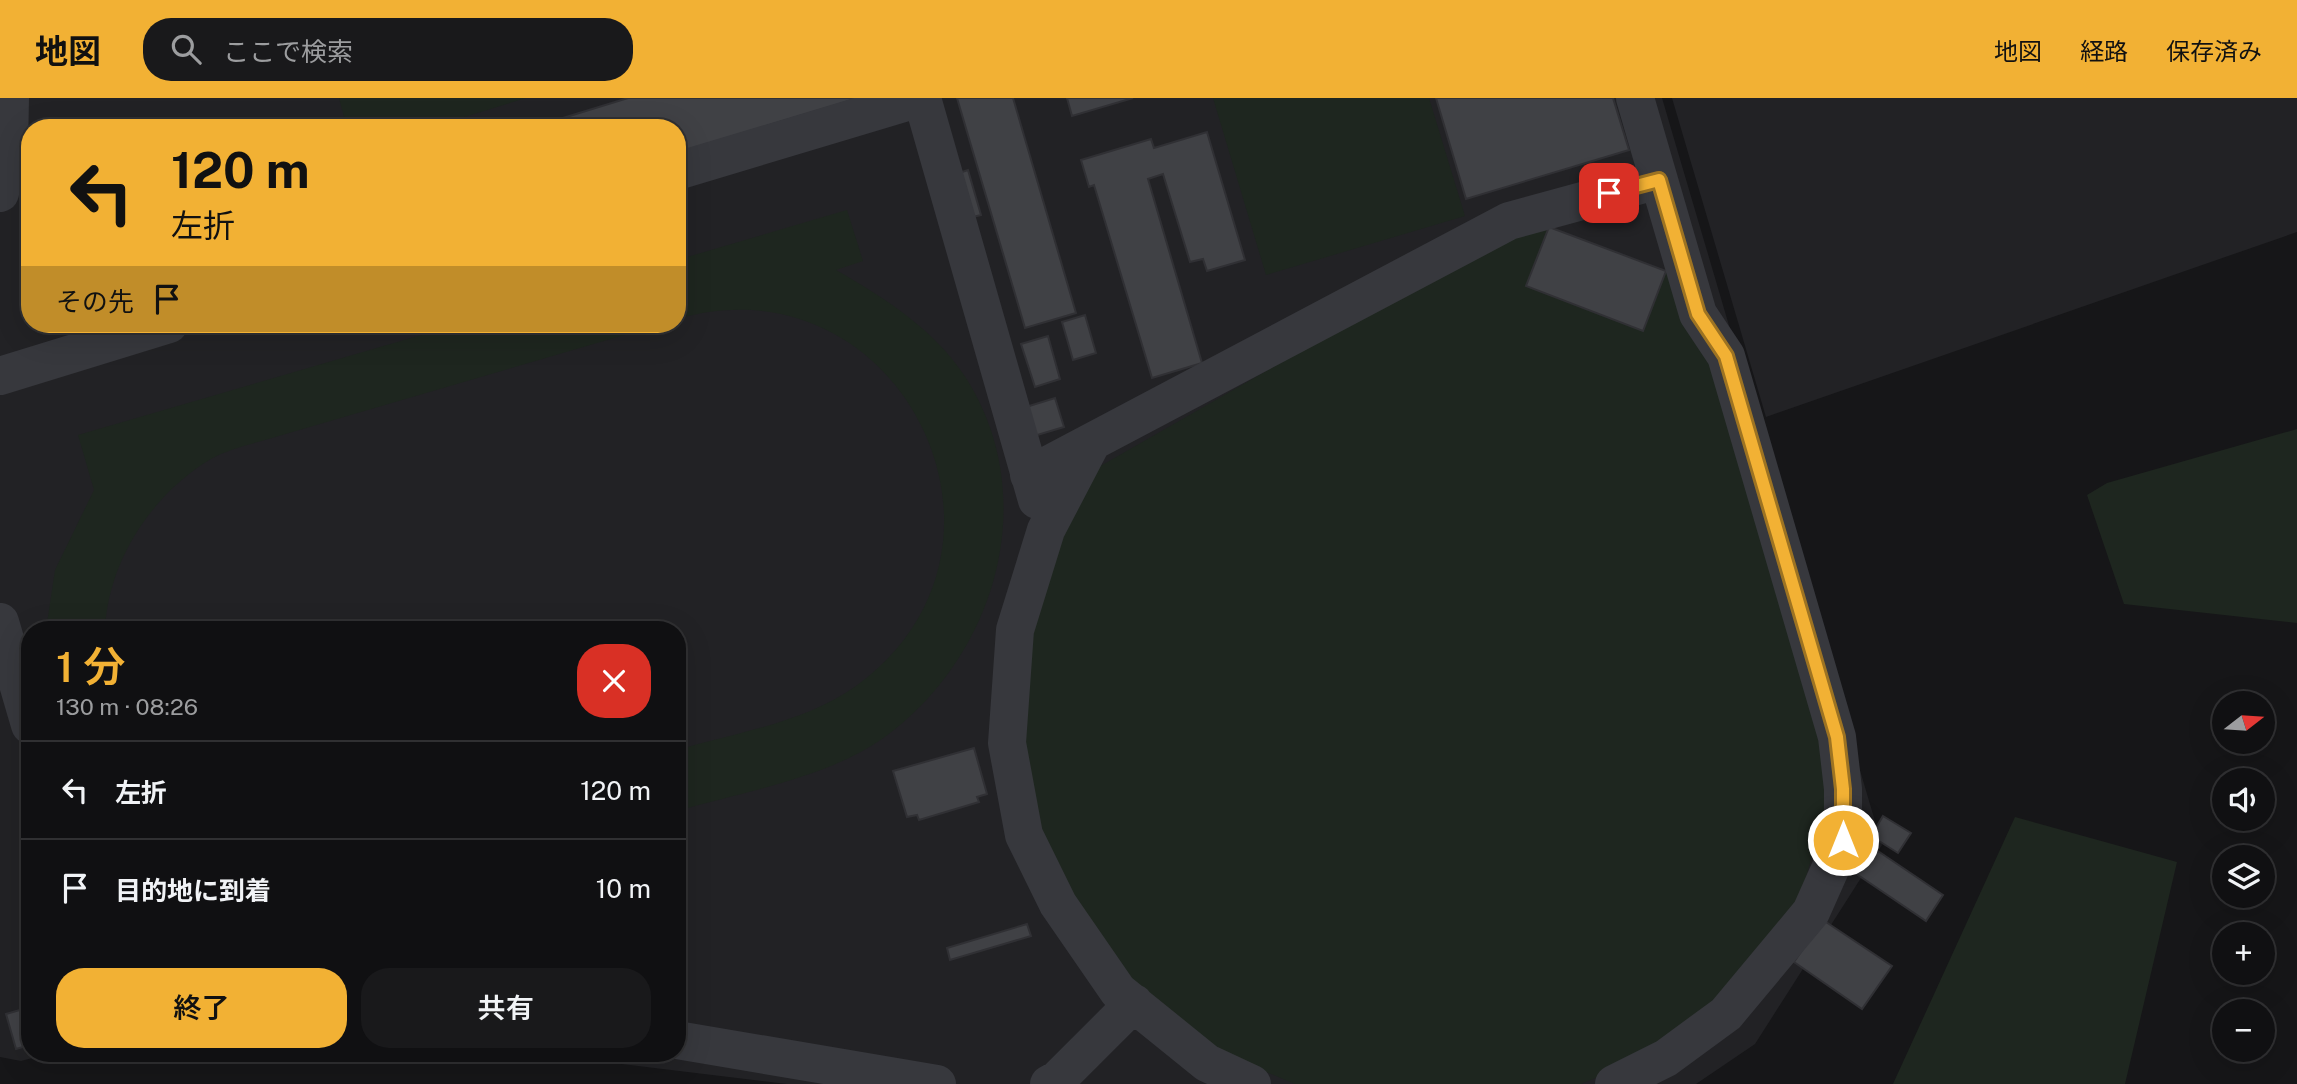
<!DOCTYPE html>
<html lang="ja">
<head>
<meta charset="utf-8">
<style>
	:root { --surface:#101012; --page:#19191b; --text:#f1f3f6; --muted:#9c9d9f; --line:#303032; --accent:#f2b134 }
	body { margin:0; font-family:"Public Sans","Noto Sans JP",sans-serif; background:var(--page); color:var(--text); height:100vh; display:flex; flex-direction:column; font-size:26px; white-space:nowrap }
	* { box-sizing:border-box; margin:0 }
	p { font-size:23px; color:var(--muted) }
	.icon { flex:none; width:38px; height:38px; fill:none; stroke:currentColor; stroke-width:2; stroke-linecap:round; stroke-linejoin:round }
	.map { position:relative; flex:1; overflow:hidden }
	.side { position:absolute; left:21px; top:523px; width:665px; height:441px; display:flex; flex-direction:column; background:var(--surface); border-radius:28px; box-shadow:0 7px 28px #0002,0 0 0 2px var(--line) }
	.side>* { flex:none }
	.guide { position:absolute; left:21px; top:21px; width:665px; height:214px; border-radius:28px; box-shadow:0 7px 28px #0002,0 0 0 2px var(--line); background:#f2b134; color:#111; overflow:hidden }
	.needle { width:46px; rotate:73deg }
	.controls { position:absolute; left:2212px; top:593px; display:grid; gap:14px }
	.controls a { display:grid; place-items:center; width:63px; height:63px; border-radius:50%; background:var(--surface); box-shadow:0 7px 28px #0002,0 0 0 2px var(--line); font-size:35px }
	.pin { position:absolute; display:grid; place-items:center; width:60px; height:60px; color:#fff; margin:-30px; border-radius:14px; box-shadow:0 4px 10px #0006 }
	.me { position:absolute; width:77px; margin:-38px; rotate:0deg; stroke-linejoin:round; filter:drop-shadow(0 0 5px #0008) }
	.turn { display:flex; align-items:center; gap:24px; height:147px; padding:0 35px; font-size:32px }
	.turn .icon { width:91px; height:91px; stroke-width:2.5 }
	.turn b { display:block; font-size:49px; line-height:60px }
	.then { display:flex; align-items:center; height:66px; padding:0 35px; background:#0003; gap:14px; font-size:26px }
	.round { display:grid; place-items:center; flex:none; width:74px; height:74px; border-radius:28px; background:var(--page) }
	.headline { display:flex; align-items:center; justify-content:space-between; height:119px; padding:0 35px }
	h1 { font-size:42px; font-weight:600; line-height:52px; color:var(--accent) }
	.button { display:flex; gap:14px; margin-top:auto; padding:14px 35px }
	.button a { flex:1; height:80px; border-radius:28px; background:var(--accent); color:#111; font-size:28px; font-weight:600; line-height:80px; text-align:center }
	.button a+a { background:var(--page); color:var(--text) }
	ul { padding:0; list-style:none }
	li { display:flex; align-items:center; gap:21px; height:98px; padding:0 35px; border-top:2px solid var(--line) }
	li div { flex:1 }
	li b { display:block; font-size:26px }
	li em { font-style:normal }
	header { display:flex; align-items:center; gap:42px; box-sizing:border-box; height:98px; padding:0 35px; background:var(--accent); color:#111 }
	header strong { font-size:33px }
	nav { display:flex; gap:38px; margin-inline-start:auto; font-size:24px }
	.search { width:490px; height:63px; background:var(--page); display:flex; align-items:center; gap:18px; box-sizing:border-box; padding:0 24px; border-radius:28px; color:var(--muted); font-size:26px }
	.map>svg:first-child { display:block }
	.built { fill:#222225; fill-rule:evenodd }
	.green { fill:#1e261f }
	.building { fill:#404145; stroke:#303034; stroke-width:2 }
	.lines { fill:none; stroke-linecap:round; stroke-linejoin:round }
	.minor { stroke:#37383d; stroke-width:38 }
	.route-casing { stroke:#9d7322; stroke-width:18 }
	.route { stroke:#f2b134; stroke-width:12 }
</style>
</head>
<body>
<header>
<strong>地図</strong>
<div class="search"><svg class="icon" aria-label="search" viewBox="0 0 24 24"><circle cx="10" cy="10" r="6"/><path d="M15 15l6 6"/></svg>ここで検索</div>
<nav><a>地図</a><a>経路</a><a>保存済み</a></nav>
</header>
<div class="map">
<svg width="2297" height="986" viewBox="0 0 2297 986">
	<rect width="100%" height="100%" fill="#161618"/>
	<path class="built" d="M0 0H1662L1882 747 1755 946 1696 986H787L539 956H677V532H30V956H47L21 963 0 959ZM30 30H677V226H30Z
		M1672 0H2297V134L1766 319Z"/>
	<path class="green" d="M339 0H526L429 30H347Z
		M1213 0H1429L1465 118 1266 177Z
		M847 112 863 163 836 172C885 200 935 232 966 280 1043 401 995 561 882 641 826 680 742 694 677 713V652C736 635 806 624 856 588 1047 450 900 156 677 221V162Z
		M1549 129 1666 173 1719 266 1828 656V702L1800 800 1721 898 1620 970 1581 986H1295L1218 954 1118 869 1046 751 1023 657V565L1046 466 1097 370 1509 134Z
		M459 226H662L272 340C252 346 229 351 211 361 152 396 108 463 105 532H46L55 472 94 392 78 337Z
		M2297 331V525L2124 506 2087 397 2107 385Z
		M2015 719 2177 764 2125 986H1893Z"/>
	<path class="building" d="M628 0H859L677 55V30H566L563 20Z
		M957 0H1013L1076 215 1025 230Z
		M1067 0H1133L1072 18Z
		M1436 0H1613L1629 52 1466 101Z
		M1207 34 1245 162 1207 173 1203 161 1190 164 1163 76 1148 81 1202 265 1152 280 1094 87 1089 89 1081 62 1151 41 1154 50Z
		M968 72 981 117 969 120 956 76Z
		M1549 129 1666 173 1643 233 1526 188Z
		M1085 217 1096 255 1073 262 1062 224Z
		M1048 238 1060 281 1035 289 1021 246Z
		M1055 300 1064 329 1034 338 1026 309Z
		M974 650 987 696 977 699 979 704 919 722 917 717 907 719 893 673Z
		M1883 718 1911 735 1898 755 1871 738Z
		M1869 747 1943 797 1926 823 1852 773Z
		M1823 822 1892 868 1862 911 1794 864Z
		M1027 826 1031 838 950 862 947 850Z
		M30 909V947L16 951 6 916Z"/>
	<g class="lines">
		<path class="minor" d="M922 0 1037 402
			M677 73 920 0
			M0 95 9 51 10 0
			M0 278 169 226
			M1092 344 1046 432 1015 532 1007 645 1024 737 1058 806 1118 893 1207 965 1252 986
			M1029 377 1509 123 1659 82
			M0 524 30 627
			M677 942 937 986
			M1049 986 1058 981 1134 905
			M1614 986 1666 960 1726 916 1811 814 1843 742V691L1837 639 1726 258 1698 216 1635 0"/>
	</g>
	<g class="lines">
		<g class="route-casing">
			<path id="route" d="M1609 95 1659 82 1698 216 1726 258 1837 639 1843 691V742"/>
		</g>
		<use href="#route" class="route"/>
	</g>
</svg>
<div class="controls">
<a><svg class="needle" viewBox="-14 -14 28 28"><path d="M0-13l5 13h-10z" fill="#e53935"/><path d="M0 13l5-13h-10z" fill="#9c9d9f"/></svg></a>
<a><svg class="icon" aria-label="sound" viewBox="0 0 24 24"><path d="M4 9h4l5-4v14l-5-4H4zM17 9q2 3 0 6"/></svg></a>
<a><svg class="icon" aria-label="layers" viewBox="0 0 24 24"><path d="M12 4l9 5-9 5-9-5zM3 14l9 5 9-5"/></svg></a>
<a>+</a>
<a>−</a>
</div>
<div class="pin" style="left:1609px;top:95px;background:#d93025"><svg class="icon" aria-label="arrive" viewBox="0 0 24 24"><path d="M6 21V4h12l-3 4 3 4H6"/></svg></div>
<svg class="me" style="left:1843px;top:742px" viewBox="-20 -20 40 40"><circle r="17" fill="#f2b134" stroke="#fff" stroke-width="3"/><path d="M0-11L8 9 0 5-8 9z" fill="#fff"/></svg>
<div class="guide">
<div class="turn"><svg class="icon" aria-label="left" viewBox="0 0 24 24"><path d="M17 20v-9H6M10 6l-5 5 5 5"/></svg><div><b>120 m</b>左折</div></div>
<div class="then">その先<svg class="icon" aria-label="arrive" viewBox="0 0 24 24"><path d="M6 21V4h12l-3 4 3 4H6"/></svg></div>
</div>
<section class="side">
<div class="headline"><div><h1>1 分</h1><p>130 m · 08:26</p></div><a class="round" style="background:#d93025;color:#fff"><svg class="icon" aria-label="close" viewBox="0 0 24 24"><path d="M6 6l12 12M18 6L6 18"/></svg></a></div>
<ul>
<li><svg class="icon" aria-label="left" viewBox="0 0 24 24"><path d="M17 20v-9H6M10 6l-5 5 5 5"/></svg><div><b>左折</b></div><em>120 m</em></li>
<li><svg class="icon" aria-label="arrive" viewBox="0 0 24 24"><path d="M6 21V4h12l-3 4 3 4H6"/></svg><div><b>目的地に到着</b></div><em>10 m</em></li>
</ul>
<div class="button"><a>終了</a><a>共有</a></div>
</section>
</div>
</body>
</html>
